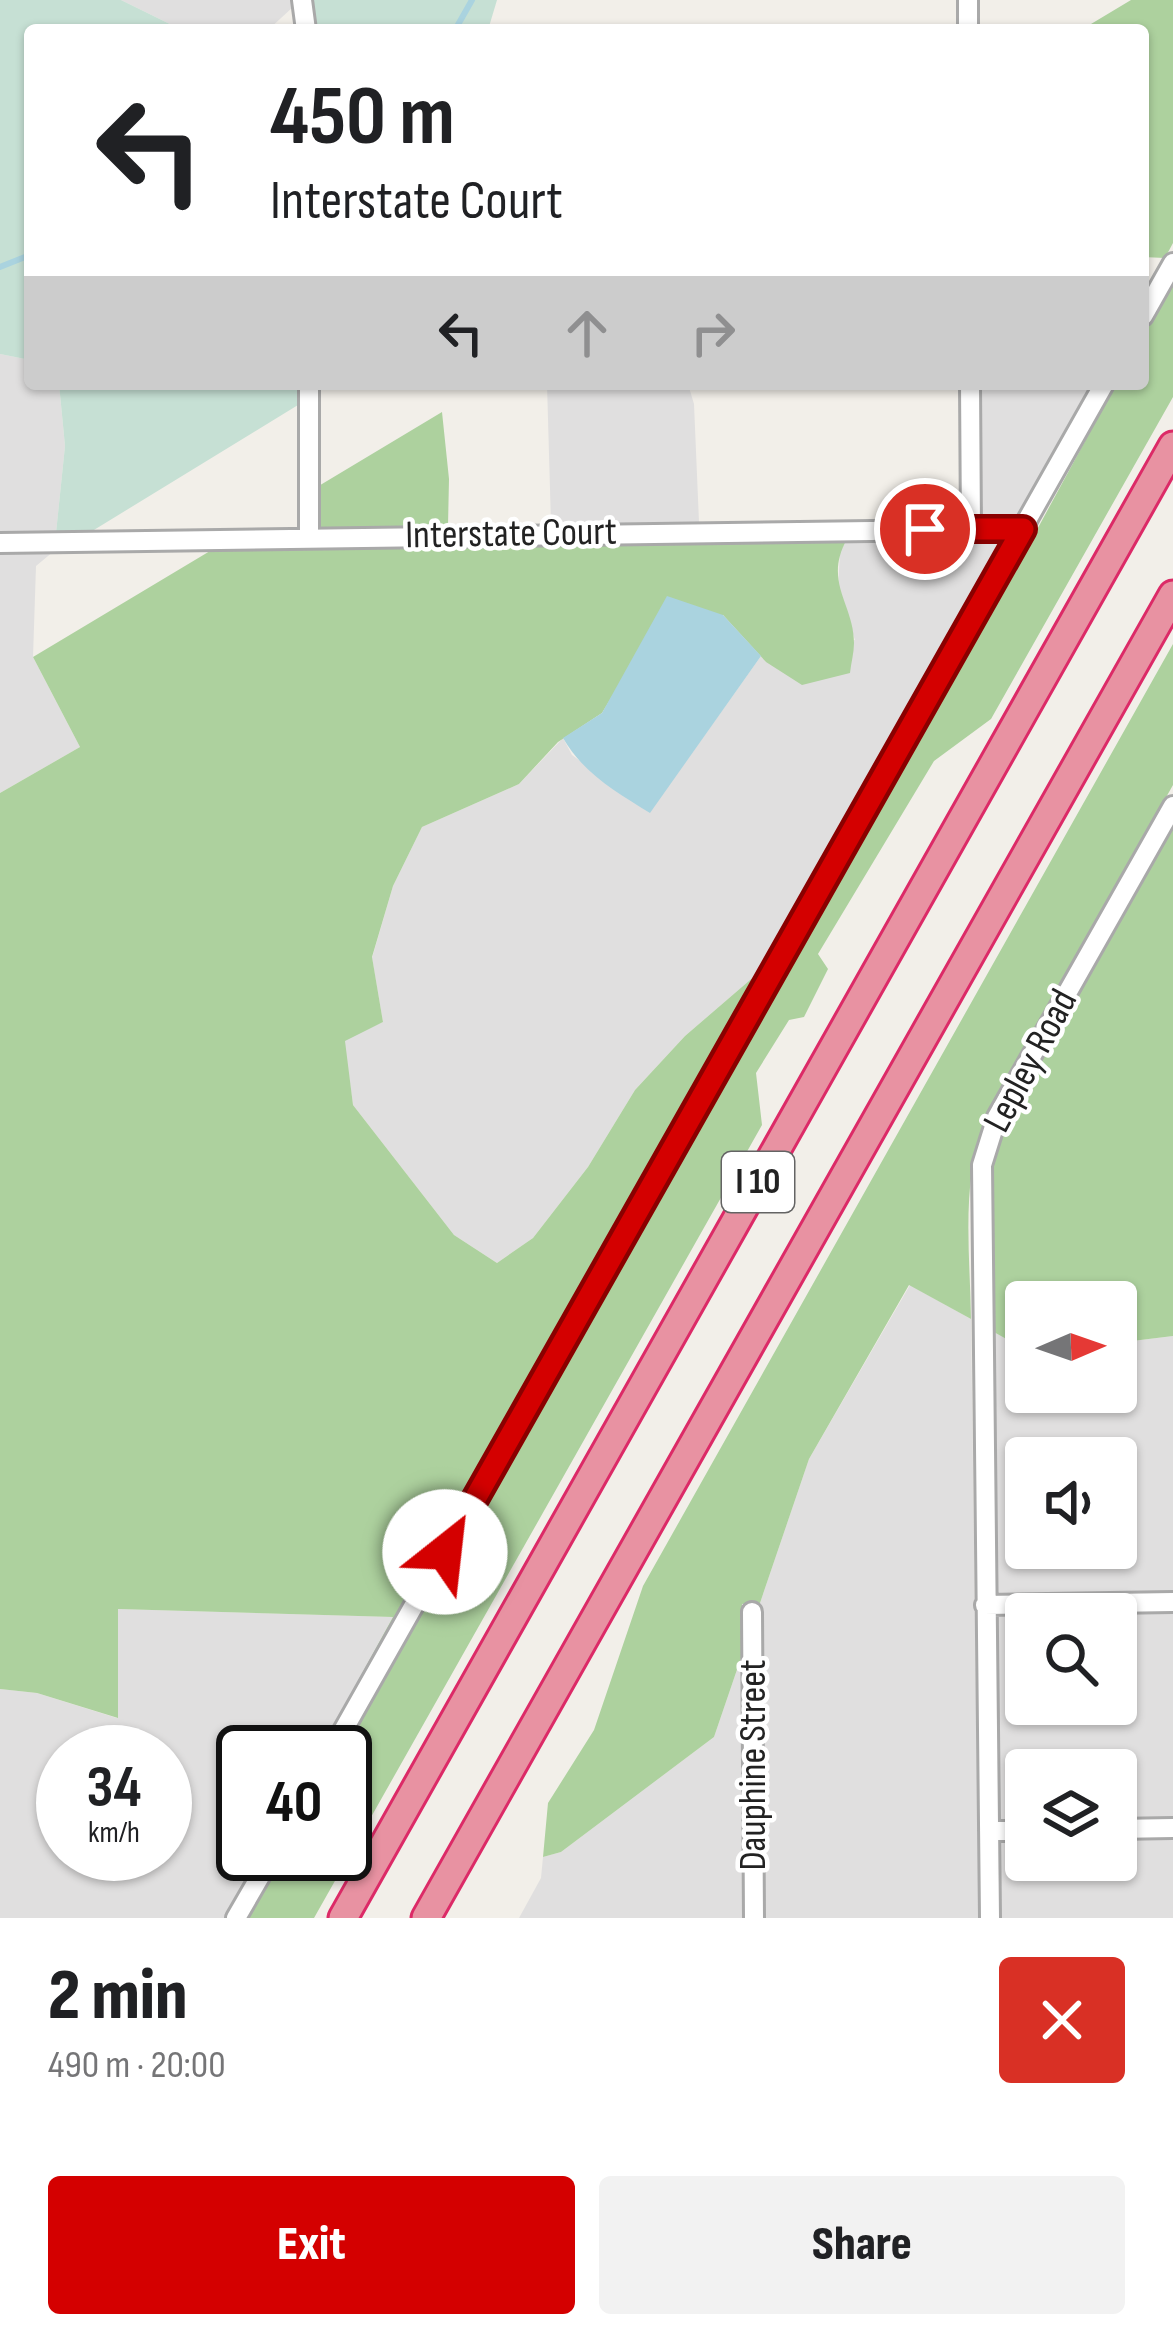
<!DOCTYPE html>
<html lang="en">
<head>
<meta charset="utf-8">
<style>
	:root { --surface:#fff; --page:#f2f2f2; --text:#202124; --muted:#757577; --accent:#d40000 }
	body { margin:0; font-family:"Sofia Sans Condensed",sans-serif; background:var(--page); color:var(--text); height:100vh; display:flex; flex-direction:column; font-size:45px; white-space:nowrap }
	* { box-sizing:border-box; margin:0 }
	p { font-size:39px; color:var(--muted) }
	.icon { flex:none; width:66px; height:66px; fill:none; stroke:currentColor; stroke-width:2; stroke-linecap:round; stroke-linejoin:round }
	.map { position:relative; height:1918px; overflow:hidden }
	.details { display:flex; flex-direction:column; background:var(--surface); flex:1 }
	.details>* { flex:none }
	.top-card { position:absolute; left:24px; top:24px; width:1125px; height:366px; border-radius:12px; box-shadow:0 3px 9px #0004; background:#fff; color:var(--text); overflow:hidden }
	.needle { width:78px; rotate:88deg }
	.tools { position:absolute; left:1005px; top:1281px; display:grid; gap:24px }
	.tools a { display:grid; place-items:center; width:132px; height:132px; border-radius:12px; background:var(--surface); box-shadow:0 3px 9px #0004; font-size:60px }
	.speed { position:absolute; left:36px; top:1725px; display:flex; gap:24px; font-size:60px; font-weight:700; text-align:center }
	.speed>* { display:grid; place-content:center; width:156px; height:156px; border-radius:50%; background:var(--surface); box-shadow:0 3px 9px #0004; line-height:1 }
	.speed small { font-size:30px; font-weight:400 }
	.speed .limit { border:6px solid #111; border-radius:18px; background:#fff; color:#111 }
	.pin { position:absolute; display:grid; place-items:center; width:102px; height:102px; color:#fff; margin:-51px; border:6px solid #fff; border-radius:50%; box-shadow:0 3px 12px #0007 }
	.me { position:absolute; width:132px; margin:-66px; rotate:29deg; stroke-linejoin:round; filter:drop-shadow(0 0 9px #0008) }
	.turn { display:flex; align-items:center; gap:42px; height:252px; padding:0 48px; font-size:54px }
	.turn .icon { width:156px; height:156px; stroke-width:2.5 }
	.turn b { display:block; font-size:84px; line-height:102px }
	.lanes { display:flex; align-items:center; height:114px; padding:0 48px; background:#0003; justify-content:center; gap:60px; direction:ltr }
	.lanes .off { opacity:.35 }
	.round { display:grid; place-items:center; flex:none; width:126px; height:126px; border-radius:12px; background:var(--page) }
	.head { display:flex; align-items:center; justify-content:space-between; height:204px; padding:0 48px }
	h1 { font-size:72px; font-weight:800; line-height:90px }
	.cta { display:flex; gap:24px; margin-top:auto; padding:24px 48px }
	.cta a { flex:1; height:138px; border-radius:12px; background:var(--accent); color:#fff; font-size:48px; font-weight:800; line-height:138px; text-align:center }
	.cta a+a { background:var(--page); color:var(--text) }
	.map>svg:first-child { display:block }
	.residential { fill:#e0dfdf; fill-rule:evenodd }
	.forest { fill:#add19e }
	.wetland { fill:#c6e0d4 }
	.water { fill:#aad3df }
	.lines { fill:none; stroke-linecap:round; stroke-linejoin:round }
	.stream { stroke:#aad3df; stroke-width:6 }
	.minor-casing { stroke:#a9a9a9; stroke-width:24 }
	.highway-casing { stroke:#dc2a67; stroke-width:33 }
	.minor { stroke:#fff; stroke-width:18 }
	.highway { stroke:#e892a2; stroke-width:27 }
	.route-casing { stroke:#8a0000; stroke-width:30 }
	.route { stroke:#d40000; stroke-width:21 }
	.labels { text-anchor:middle; dominant-baseline:central; stroke-width:9; stroke-linejoin:round; paint-order:stroke }
	.shield { fill:#fff; stroke:#646464; stroke-width:3 }
	.shield-label { font-size:36px; font-weight:bold; fill:#222 }
	.street-label { font-size:39px; fill:#222; stroke:#fff }
</style>
</head>
<body>
<div class="map">
<svg width="1173" height="1918" viewBox="0 0 1173 1918">
	<rect width="100%" height="100%" fill="#f2efe9"/>
	<path class="residential" d="M121 0H292L293 7 268 30H182Z
		M0 354 30 360V384H59L65 446 56 533 0 534Z
		M547 384H688L694 404 699 522 551 524Z
		M980 384H1093L1016 520H981Z
		M1006 538 764 968 685 1036 635 1090 588 1167 533 1238 497 1263 454 1235 353 1105 344 1040 383 1022 372 958 393 886 422 827 519 784 563 738 572 755 650 812 761 656 766 662 855 640 838 590 840 552 847 539Z
		M54 551 36 566 33 657 80 747 0 793V552Z
		M910 1285 971 1319 979 1918H765L760 1603 809 1459Z
		M992 1331 1026 1350V1392H1116V1343L1173 1336V1593L995 1596ZM1026 1458H1116V1548H1026Z
		M118 1609 394 1617 318 1752H243V1854H261L225 1918H0V1689L37 1693 117 1718ZM63 1752H165V1854H63Z
		M1173 1611V1820H1116V1770H1026V1822H999L996 1614ZM1026 1614H1116V1704H1026Z
		M742 1655 744 1918H519L541 1878 543 1857 561 1852 714 1737Z
		M1173 1837V1918H1000L999 1840H1026V1860H1116V1838Z"/>
	<path class="forest" d="M1131 0H1173V243L1165 258 1143 257V30H1081Z
		M1173 283V397L991 719 934 761 818 954 828 969 804 1017 789 1020 756 1073 762 1125 314 1918H248L284 1854H345L342 1752 1033 537 1116 384H1143V336Z
		M442 412 449 479 448 526 319 528 317 487Z
		M847 539C823 582 854 604 854 643 854 653 851 663 850 673L802 685 766 662 723 615 634 660 602 713 558 742 519 784 422 827 393 886 372 957 383 1022 345 1041 353 1105 454 1235 497 1263 533 1238 588 1167 635 1090 685 1036 764 968 319 1752 393 1617 118 1609V1718L37 1693 0 1689V793L80 747 33 657 215 548Z
		M1173 644V785L987 1114C960 1179 970 1251 971 1319L909 1285 809 1459 760 1603 742 1604V1655L714 1737 561 1852 543 1857 548 1803 594 1730 643 1586Z
		M1173 826V1336L1116 1343V1302H1026V1350L992 1331C991 1262 979 1185 1006 1120Z"/>
	<path class="wetland" d="M0 0H121L182 30H30V360L0 354Z
		M313 0H497L488 30H317Z
		M59 384H298V405L89 533H56L65 446Z"/>
	<path class="water" d="M667 596 723 615 761 656 650 813C616 792 583 773 563 738L602 713Z"/>
	<g class="lines">
		<path class="stream" d="M455 30 472 0
			M0 267 30 255"/>
		<g class="minor-casing">
			<path id="minor" d="M302 0 306 30
				M968 0V30
				M1143 316 1173 263
				M309 384V537
				M970 384 971 529
				M0 543 1023 529
				M985 1605 1173 1602
				M752 1612 754 1918
				M331 1752 1104 384
				M1116 1829 1173 1828
				M989 1831H1026
				M236 1918 273 1854
				M990 1918 982 1165 997 1117 1173 806"/>
		</g>
		<g class="highway-casing">
			<path id="highway" d="M343 1918 1173 446
				M426 1918 1173 595"/>
		</g>
		<use href="#minor" class="minor"/>
		<use href="#highway" class="highway"/>
	</g>
	<g class="lines">
		<g class="route-casing">
			<path id="route" d="M445 1552 1023 529H925"/>
		</g>
		<use href="#route" class="route"/>
	</g>
	<g class="labels">
		<rect class="shield" x="722" y="1152" width="72" height="60" rx="9"/>
		<g class="shield-label">
			<text x="758" y="1182">I 10</text>
		</g>
		<g class="street-label">
			<text transform="translate(511 534) rotate(-1)">Interstate Court</text>
			<text transform="translate(1031 1061) rotate(-62)">Lepley Road</text>
			<text transform="translate(753 1765) rotate(-90)">Dauphine Street</text>
		</g>
	</g>
</svg>
<div class="tools">
<a><svg class="needle" viewBox="-14 -14 28 28"><path d="M0-13l5 13h-10z" fill="#e53935"/><path d="M0 13l5-13h-10z" fill="#757577"/></svg></a>
<a><svg class="icon" aria-label="sound" viewBox="0 0 24 24"><path d="M4 9h4l5-4v14l-5-4H4zM17 9q2 3 0 6"/></svg></a>
<a><svg class="icon" aria-label="search" viewBox="0 0 24 24"><circle cx="10" cy="10" r="6"/><path d="M15 15l6 6"/></svg></a>
<a><svg class="icon" aria-label="layers" viewBox="0 0 24 24"><path d="M12 4l9 5-9 5-9-5zM3 14l9 5 9-5"/></svg></a>
</div>
<div class="speed"><div>34<small>km/h</small></div><div class="limit">40</div></div>
<div class="pin" style="left:925px;top:529px;background:#d93025"><svg class="icon" aria-label="arrive" viewBox="0 0 24 24"><path d="M6 21V4h12l-3 4 3 4H6"/></svg></div>
<svg class="me" style="left:445px;top:1552px" viewBox="-20 -20 40 40"><circle r="19" fill="#fff"/><path d="M0-13L10 11 0 6-10 11z" fill="#d40000"/></svg>
<div class="top-card">
<div class="turn"><svg class="icon" aria-label="left" viewBox="0 0 24 24"><path d="M17 20v-9H6M10 6l-5 5 5 5"/></svg><div><b>450 m</b>Interstate Court</div></div>
<div class="lanes"><svg class="icon" aria-label="left" viewBox="0 0 24 24"><path d="M17 20v-9H6M10 6l-5 5 5 5"/></svg><svg class="icon off" aria-label="ahead" viewBox="0 0 24 24"><path d="M12 20V5M6 11l6-6 6 6"/></svg><svg class="icon off" aria-label="right" viewBox="0 0 24 24"><path d="M7 20v-9h11M14 6l5 5-5 5"/></svg></div>
</div>
</div>
<section class="details">
<div class="head"><div><h1>2 min</h1><p>490 m · 20:00</p></div><a class="round" style="background:#d93025;color:#fff"><svg class="icon" aria-label="close" viewBox="0 0 24 24"><path d="M6 6l12 12M18 6L6 18"/></svg></a></div>
<div class="cta"><a>Exit</a><a>Share</a></div>
</section>
</body>
</html>
